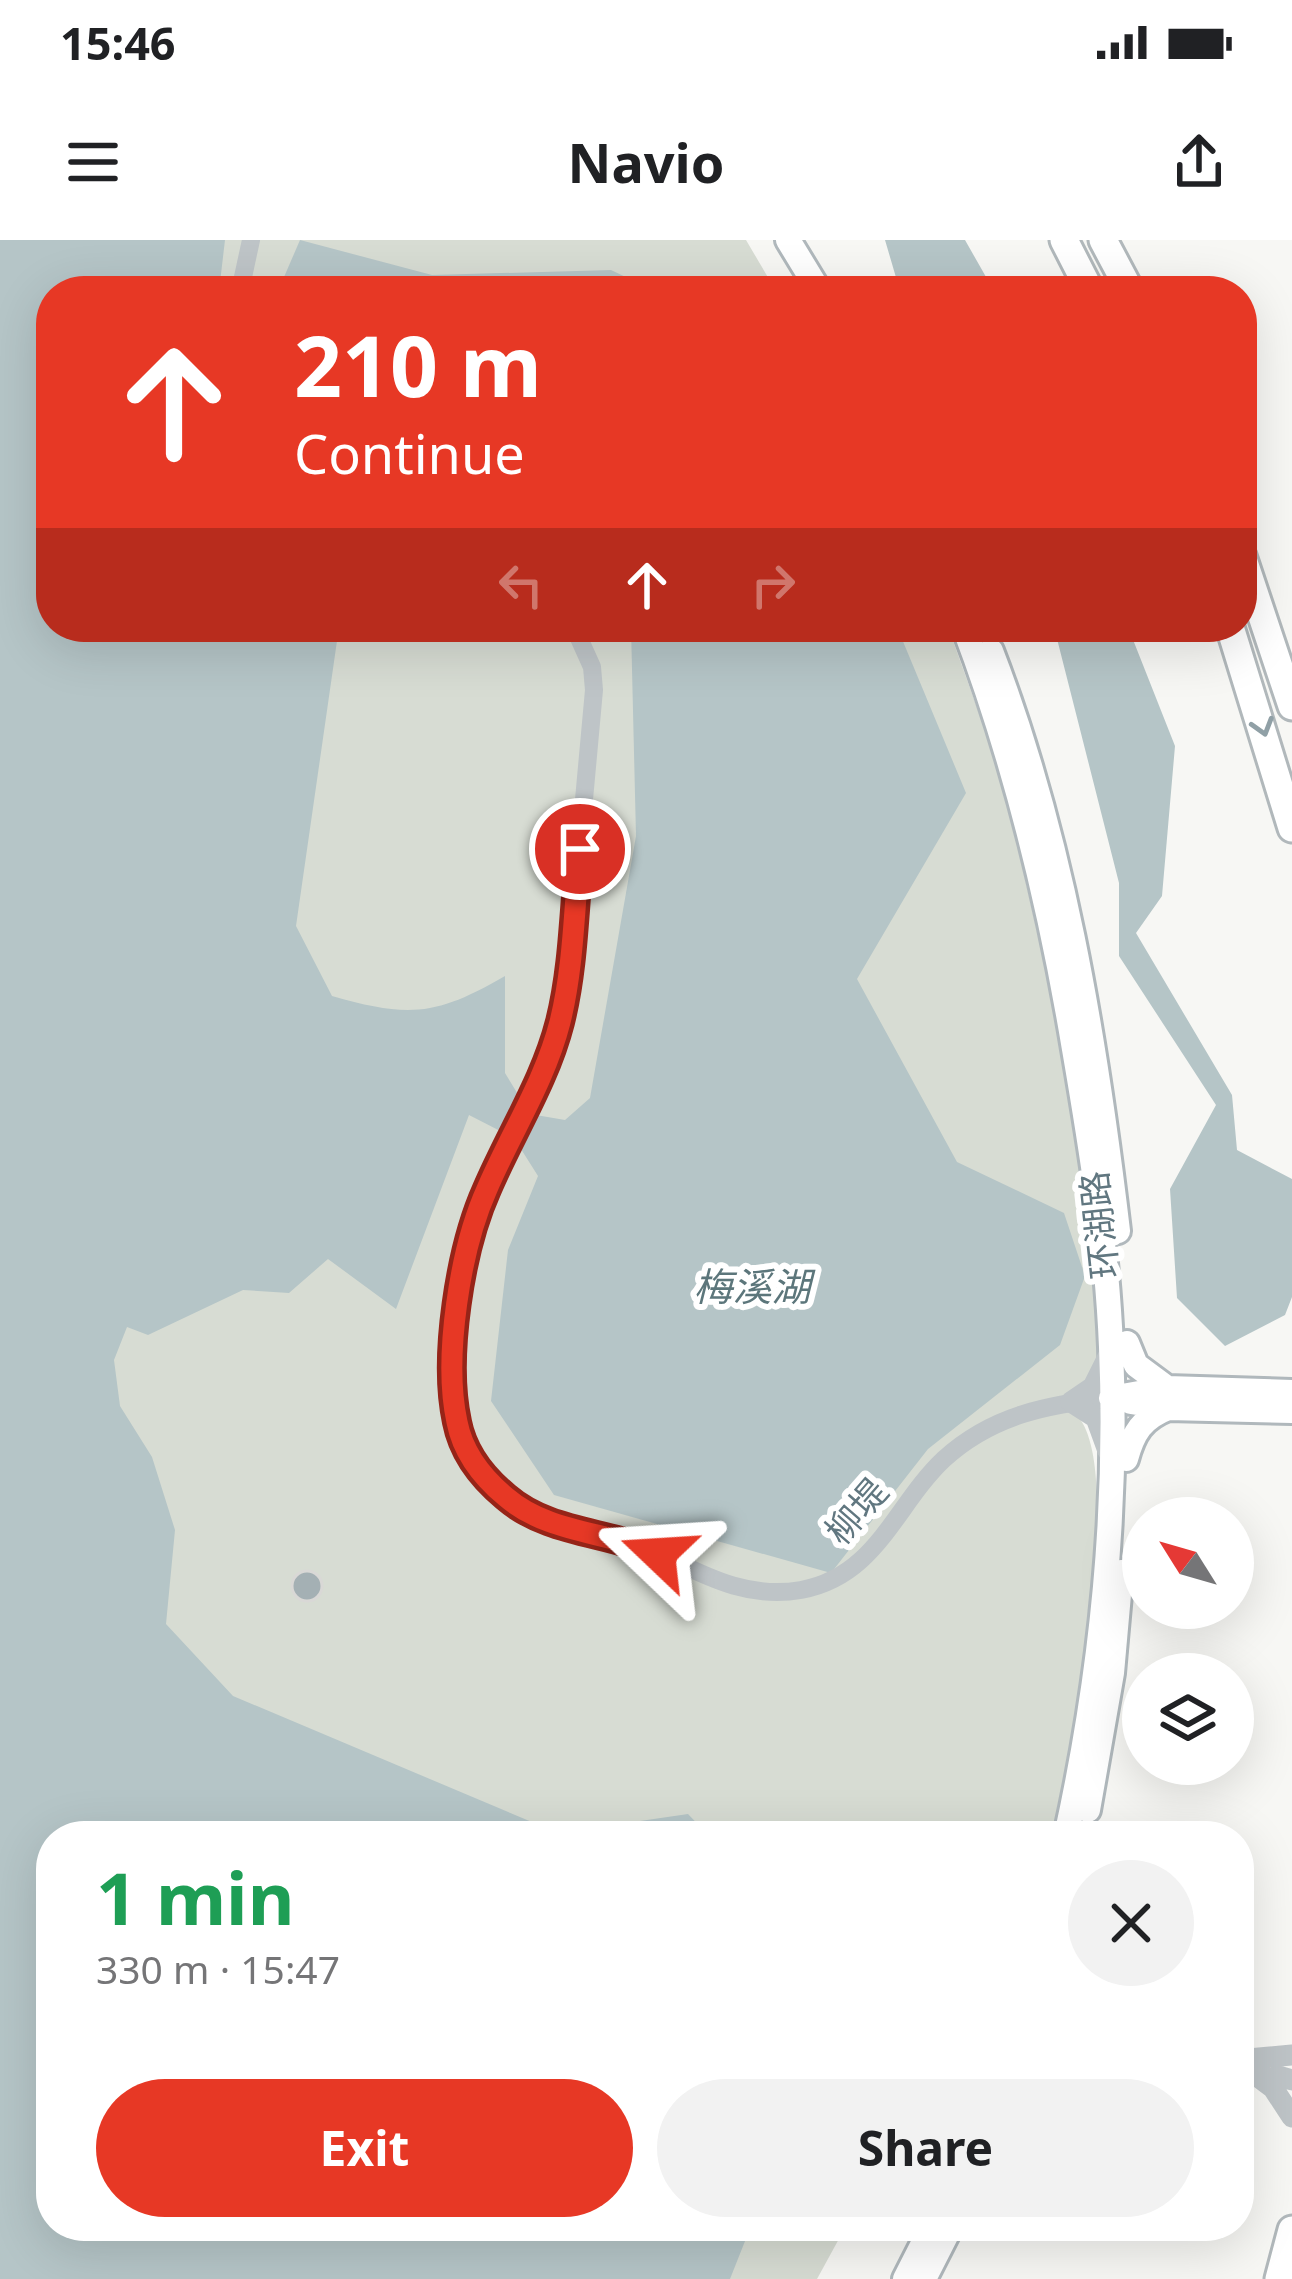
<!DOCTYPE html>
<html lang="en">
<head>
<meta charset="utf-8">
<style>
	:root { --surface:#fff; --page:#f2f2f2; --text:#202124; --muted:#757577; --accent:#e73825 }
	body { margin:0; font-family:"Noto Sans","Noto Sans SC",sans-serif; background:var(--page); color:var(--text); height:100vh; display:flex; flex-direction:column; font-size:45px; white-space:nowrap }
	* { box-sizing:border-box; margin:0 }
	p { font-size:39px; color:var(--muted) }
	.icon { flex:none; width:66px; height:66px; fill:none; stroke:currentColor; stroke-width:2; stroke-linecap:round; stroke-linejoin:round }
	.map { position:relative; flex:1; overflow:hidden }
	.side { position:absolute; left:36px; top:1581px; width:1218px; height:420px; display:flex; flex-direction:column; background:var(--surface); border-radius:48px; box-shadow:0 12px 48px #0002 }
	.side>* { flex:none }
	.guide { position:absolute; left:36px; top:36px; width:1221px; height:366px; border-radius:48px; box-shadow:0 12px 48px #0002; background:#e73825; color:#fff; overflow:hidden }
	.needle { width:78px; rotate:307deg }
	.controls { position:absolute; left:1122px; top:1257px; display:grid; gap:24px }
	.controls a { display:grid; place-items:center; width:132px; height:132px; border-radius:50%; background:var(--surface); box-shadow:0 12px 48px #0002; font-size:60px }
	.pin { position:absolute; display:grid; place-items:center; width:102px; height:102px; color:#fff; margin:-51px; border:6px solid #fff; border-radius:50%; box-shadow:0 3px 12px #0007 }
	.me { position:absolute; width:132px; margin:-66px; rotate:290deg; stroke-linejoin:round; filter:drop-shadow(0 0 9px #0008) }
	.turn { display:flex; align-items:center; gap:42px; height:252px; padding:0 60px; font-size:54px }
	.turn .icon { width:156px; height:156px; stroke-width:2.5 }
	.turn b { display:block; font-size:84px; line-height:102px }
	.lanes { display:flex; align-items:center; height:114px; padding:0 60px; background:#0003; justify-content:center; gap:60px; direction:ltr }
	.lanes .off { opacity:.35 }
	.round { display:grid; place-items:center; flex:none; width:126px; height:126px; border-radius:63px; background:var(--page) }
	.summary { display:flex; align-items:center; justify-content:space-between; height:204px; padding:0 60px }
	h1 { font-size:72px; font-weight:700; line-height:90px; color:#1e9e55 }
	.action { display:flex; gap:24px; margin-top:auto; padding:24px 60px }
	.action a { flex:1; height:138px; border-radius:72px; background:var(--accent); color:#fff; font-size:48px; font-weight:700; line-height:138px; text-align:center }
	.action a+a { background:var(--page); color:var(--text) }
	.status { display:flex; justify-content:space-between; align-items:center; height:84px; padding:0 60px; background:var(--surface); direction:ltr }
	.status svg { height:33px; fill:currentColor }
	header { display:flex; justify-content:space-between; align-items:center; height:156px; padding:0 60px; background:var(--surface); font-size:54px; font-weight:700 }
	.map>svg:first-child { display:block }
	.green { fill:#d7dcd3 }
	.water { fill:#b5c5c7 }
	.building { fill:#a4b0b4; stroke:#d9d8d6; stroke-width:3 }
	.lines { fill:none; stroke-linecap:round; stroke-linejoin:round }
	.secondary-casing { stroke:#b0b8bc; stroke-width:30 }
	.primary-casing { stroke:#b1b8bb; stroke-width:33 }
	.minor { stroke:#bec4c7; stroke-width:18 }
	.tertiary { stroke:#bec4c7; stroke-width:21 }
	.secondary { stroke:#fff; stroke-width:24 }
	.primary { stroke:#fff; stroke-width:27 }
	.oneway { stroke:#90a0a6 }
	.route-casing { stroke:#962418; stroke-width:30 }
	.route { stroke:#e73825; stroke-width:21 }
	.labels { text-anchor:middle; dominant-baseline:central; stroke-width:12; stroke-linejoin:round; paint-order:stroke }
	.street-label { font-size:36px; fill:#617780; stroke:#fff }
	.water-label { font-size:39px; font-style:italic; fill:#5c767b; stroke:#fff }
</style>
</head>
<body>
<div class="status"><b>15:46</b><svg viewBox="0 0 49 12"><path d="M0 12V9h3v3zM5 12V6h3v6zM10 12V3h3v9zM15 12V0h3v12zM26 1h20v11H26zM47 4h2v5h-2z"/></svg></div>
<header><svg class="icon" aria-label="menu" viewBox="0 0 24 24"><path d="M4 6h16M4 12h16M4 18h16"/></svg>Navio<svg class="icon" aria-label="share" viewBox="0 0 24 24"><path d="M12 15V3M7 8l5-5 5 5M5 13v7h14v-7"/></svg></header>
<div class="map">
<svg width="1292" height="2039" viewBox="0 0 1292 2039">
	<rect width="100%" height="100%" fill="#f7f7f4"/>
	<path class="green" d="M0 0H746L776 51H51V387H948L1002 537 1063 806 1096 1022 1100 1108 1080 1179C1125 1243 1069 1514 1054 1596H51V1986H846L817 2039H0Z"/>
	<path class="water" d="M0 0H225L219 51H51V387H339L296 686 332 756C409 778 436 776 505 736V833L530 874 565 880 590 858 636 596 631 387H897L966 553 857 739 957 922 1064 973 1085 1036 1060 1105 928 1209 831 1333 554 1255 491 1161 508 1010 538 936 514 898 469 875 396 1069 328 1019 289 1053 243 1050 148 1095 127 1087 114 1120 120 1166 152 1217 175 1290 166 1384 233 1456 558 1593 688 1574 709 1596H51V1986H751L730 2039H0Z
		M300 0 432 35 611 30 655 51H278Z
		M885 0H965L994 51H900Z
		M1054 387H1128L1175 506 1162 656 1136 693 1232 855 1237 910 1292 939V1057L1285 1075 1225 1106 1177 1058 1170 949 1216 865 1119 716V643Z"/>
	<path class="building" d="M292 1346a15 15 0 1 1 30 0a15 15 0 1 1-30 0Z"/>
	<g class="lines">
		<g class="secondary-casing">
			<path id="secondary" d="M788 0 819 51
				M964 387C1016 524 1050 665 1074 809 1091 908 1107 1007 1111 1107 1118 1270 1101 1437 1066 1596
				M991 411C1062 595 1095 796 1118 991
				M1127 1103 1136 1125 1167 1148
				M1111 1158 1167 1148 1292 1152
				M1131 1162 1168 1168 1292 1171
				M1126 1219C1133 1193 1142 1178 1168 1168
				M1088 1570 1112 1433 1121 1332
				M905 2039 932 1986
				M924 2039 951 1986"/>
		</g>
		<g class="primary-casing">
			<path id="primary" d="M1064 0 1090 51
				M1103 0 1130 51
				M1242 316 1292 466
				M1230 387 1292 588
				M1279 2039 1292 1990"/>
		</g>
		<path class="minor" d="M240 51 251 0
			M574 387 592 427 594 450C588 519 581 589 575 658 571 699 570 743 559 784 543 843 511 894 487 950 460 1010 438 1136 462 1199 474 1230 499 1254 526 1272 555 1291 590 1287 622 1298 683 1320 732 1362 801 1350 877 1336 895 1265 944 1219 992 1175 1049 1164 1111 1158"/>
		<path class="tertiary" d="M1071 1162 1096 1178 1108 1211
			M1071 1162 1093 1147 1110 1113
			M1248 1819 1292 1815
			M1245 1827 1273 1848 1292 1877
			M1257 1830 1292 1840"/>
		<use href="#secondary" class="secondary"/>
		<use href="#primary" class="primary"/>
	</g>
	<defs><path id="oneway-chevron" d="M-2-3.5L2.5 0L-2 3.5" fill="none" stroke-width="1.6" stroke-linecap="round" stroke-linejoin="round" transform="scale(3)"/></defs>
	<use class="oneway" href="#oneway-chevron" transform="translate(1263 487) rotate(73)"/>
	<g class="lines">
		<g class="route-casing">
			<path id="route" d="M580 609C574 666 574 726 560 782 545 841 511 893 487 949 460 1009 443 1118 457 1182 463 1213 483 1238 506 1257 549 1294 608 1291 658 1314"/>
		</g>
		<use href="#route" class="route"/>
	</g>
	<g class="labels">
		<g class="street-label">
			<text transform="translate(1099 985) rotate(-96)">环湖路</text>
			<text transform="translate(856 1271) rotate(-49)">柳堤</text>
		</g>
		<g class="water-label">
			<text x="752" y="1045">梅溪湖</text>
		</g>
	</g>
</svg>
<div class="controls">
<a><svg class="needle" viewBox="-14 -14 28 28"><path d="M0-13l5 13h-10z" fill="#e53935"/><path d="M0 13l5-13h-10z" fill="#757577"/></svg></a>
<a><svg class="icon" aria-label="layers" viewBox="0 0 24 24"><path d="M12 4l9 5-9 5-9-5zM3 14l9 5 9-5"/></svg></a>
</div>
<div class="pin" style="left:580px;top:609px;background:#d93025"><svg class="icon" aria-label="arrive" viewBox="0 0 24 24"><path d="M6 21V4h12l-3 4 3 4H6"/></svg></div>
<svg class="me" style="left:658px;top:1314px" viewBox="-20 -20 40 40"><path d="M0-17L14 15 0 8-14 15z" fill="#e73825" stroke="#fff" stroke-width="4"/></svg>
<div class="guide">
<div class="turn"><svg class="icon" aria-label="ahead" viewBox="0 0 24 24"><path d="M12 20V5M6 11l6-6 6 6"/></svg><div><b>210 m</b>Continue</div></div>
<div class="lanes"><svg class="icon off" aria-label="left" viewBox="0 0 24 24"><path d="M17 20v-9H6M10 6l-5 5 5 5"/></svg><svg class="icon" aria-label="ahead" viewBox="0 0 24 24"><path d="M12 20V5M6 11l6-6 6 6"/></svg><svg class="icon off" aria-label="right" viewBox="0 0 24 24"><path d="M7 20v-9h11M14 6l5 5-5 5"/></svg></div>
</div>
<section class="side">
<div class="summary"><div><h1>1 min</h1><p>330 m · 15:47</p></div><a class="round"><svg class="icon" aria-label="close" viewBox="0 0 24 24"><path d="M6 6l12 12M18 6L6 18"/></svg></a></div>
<div class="action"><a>Exit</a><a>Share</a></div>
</section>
</div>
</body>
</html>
